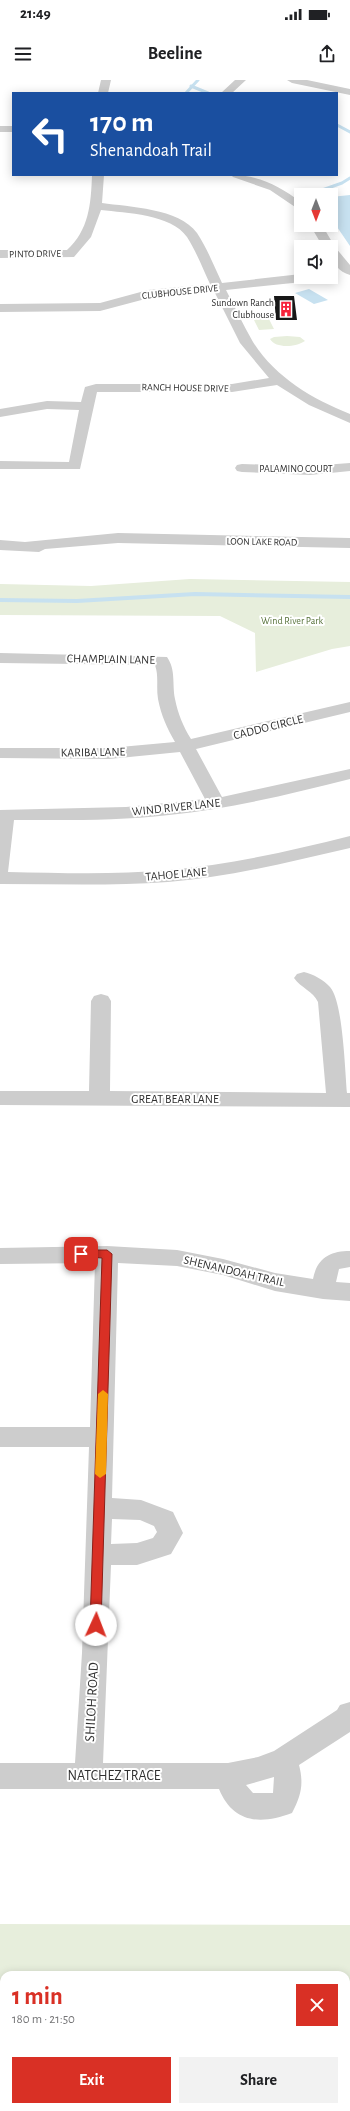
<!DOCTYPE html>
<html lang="en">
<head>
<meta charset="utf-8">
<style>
	:root { --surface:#fff; --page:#f2f2f2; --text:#202124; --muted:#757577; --accent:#d93025 }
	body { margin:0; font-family:"Alegreya Sans",sans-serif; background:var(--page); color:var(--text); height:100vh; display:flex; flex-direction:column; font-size:15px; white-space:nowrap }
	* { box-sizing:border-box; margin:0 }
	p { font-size:13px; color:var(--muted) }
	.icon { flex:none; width:22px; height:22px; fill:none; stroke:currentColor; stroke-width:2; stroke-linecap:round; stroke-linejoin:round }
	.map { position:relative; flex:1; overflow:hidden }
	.details { position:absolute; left:0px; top:1891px; width:350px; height:140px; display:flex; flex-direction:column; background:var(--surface); border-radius:12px 12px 0 0; box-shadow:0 2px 10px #0003 }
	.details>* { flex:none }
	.guide { position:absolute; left:12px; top:12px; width:326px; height:84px; border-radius:0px; box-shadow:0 2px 10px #0003; background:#1a4fa0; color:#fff; overflow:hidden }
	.needle { width:26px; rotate:180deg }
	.fabs { position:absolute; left:294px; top:108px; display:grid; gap:8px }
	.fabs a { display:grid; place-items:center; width:44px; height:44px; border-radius:0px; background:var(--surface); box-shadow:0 2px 10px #0003; font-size:20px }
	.pin { position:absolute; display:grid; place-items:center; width:34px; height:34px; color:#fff; margin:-17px; border-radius:8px; box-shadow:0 2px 6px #0006 }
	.me { position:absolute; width:44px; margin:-22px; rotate:2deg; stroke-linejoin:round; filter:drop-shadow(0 0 3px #0008) }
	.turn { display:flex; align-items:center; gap:14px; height:84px; padding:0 12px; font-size:18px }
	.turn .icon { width:52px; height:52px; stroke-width:2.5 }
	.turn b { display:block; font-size:28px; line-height:34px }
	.round { display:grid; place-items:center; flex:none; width:42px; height:42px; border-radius:0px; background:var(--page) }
	.headline { display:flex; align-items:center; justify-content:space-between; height:68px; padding:0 12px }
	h1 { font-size:24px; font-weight:600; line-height:30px; color:var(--accent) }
	.cta { display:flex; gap:8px; margin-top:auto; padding:8px 12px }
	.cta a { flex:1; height:46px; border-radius:0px; background:var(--accent); color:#fff; font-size:16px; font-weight:600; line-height:46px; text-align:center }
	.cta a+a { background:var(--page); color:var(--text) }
	.status { display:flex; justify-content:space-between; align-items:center; height:28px; padding:0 20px; background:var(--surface); direction:ltr }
	.status svg { height:11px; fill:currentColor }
	header { display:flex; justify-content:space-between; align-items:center; height:52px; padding:0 12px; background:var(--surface); font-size:18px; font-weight:600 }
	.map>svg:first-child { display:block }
	.green { fill:#e7eedc }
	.water { fill:#c7e1f0 }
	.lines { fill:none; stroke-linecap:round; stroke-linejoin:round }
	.stream-far1 { stroke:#c7e1f0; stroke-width:3 }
	.stream { stroke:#c7e1f0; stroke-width:4 }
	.building { fill:#171717 }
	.minor { fill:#cdcdcd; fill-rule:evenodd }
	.route { fill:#d93025; stroke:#8d1f18 }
	.slow { fill:#f59e0b }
	.labels { text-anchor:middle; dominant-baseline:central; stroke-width:4; stroke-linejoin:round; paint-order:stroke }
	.far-street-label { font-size:10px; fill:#303030; stroke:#fff }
	.far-poi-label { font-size:10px; fill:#303030; stroke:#fff; text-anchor:end }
	.far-park-label { font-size:10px; fill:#557038; stroke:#fff }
	.street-label { font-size:12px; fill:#303030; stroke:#fff }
	.near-street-label { font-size:14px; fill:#303030; stroke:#fff }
</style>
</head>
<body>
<div class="status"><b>21:49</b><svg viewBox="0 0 49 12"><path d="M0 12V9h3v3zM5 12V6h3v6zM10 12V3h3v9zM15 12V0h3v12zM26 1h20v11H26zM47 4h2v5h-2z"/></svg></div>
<header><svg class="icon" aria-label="menu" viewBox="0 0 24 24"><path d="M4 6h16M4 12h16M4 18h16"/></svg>Beeline<svg class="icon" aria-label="share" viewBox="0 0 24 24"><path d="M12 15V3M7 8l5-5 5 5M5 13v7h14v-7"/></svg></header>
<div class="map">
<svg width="350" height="2031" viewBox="0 0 350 2031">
	<rect width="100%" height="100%" fill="#fff"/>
	<path class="green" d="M267 235 274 249 259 250 252 236Z
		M287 256 300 257 305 261C296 267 276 269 270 259L274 257Z
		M190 499 350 502V566L332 569 256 592 255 553 220 536 0 535V504L91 506Z
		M0 1844 350 1845V1994L346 2003V1895H4V2027H335L333 2031H0Z"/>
	<path class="water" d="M350 115V166L331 138V117Z
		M309 209 328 220 314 224 295 213Z"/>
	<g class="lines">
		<path class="stream-far1" d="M191 6 208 13
			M186 13 198 0
			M337 45 350 52
			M308 115 342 103 350 98"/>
		<path class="stream" d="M0 520 77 521 195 514 350 517"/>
	</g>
	<path class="building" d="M274 216H294L297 240H276Z"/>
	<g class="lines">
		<path class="minor" d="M101 0H111L108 13H98Z
			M235 0H246L232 13H221Z
			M287 0H307L350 9V15L292 3Z
			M0 46H13V52H0Z
			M92 95H104L102 123C129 127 179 128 197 153 207 168 214 186 222 203L301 194V197H318L312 201 226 210C235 227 243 245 253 262 275 297 312 319 350 334V343L309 325 277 305 232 312H97L80 389H0V381L69 382 79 330 47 329 0 337V329L47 321 81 322 85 307 96 304H232L269 298 240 263 214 211 149 218 100 231 0 232V224L100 223 148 210 210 204C203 189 196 171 187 157 171 134 126 133 101 130L91 157 74 177 0 178V170H67C89 150 91 124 92 95Z
			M231 95C259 95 279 106 301 122V131L270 110 233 97Z
			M310 145H322L335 167 350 185V195C336 191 331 180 331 167H323Z
			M350 383V391L310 395 242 392 237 391 235 388 237 385 242 384 310 386Z
			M118 453 350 458V468L118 463 45 469 39 472 0 470V460L25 462Z
			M0 573 167 577C176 590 172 603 175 619 178 634 183 646 191 659L350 622V632L196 669 222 717 350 689V699C290 714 230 729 169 735 118 741 66 740 14 740L8 792C61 793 115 795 168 790 230 785 290 771 350 756V768C290 782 229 797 168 802 112 806 56 804 0 804V730L126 727 205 719 180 672 109 679 0 678V668H109L175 662C167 648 161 635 158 619 156 607 159 596 155 585L0 583Z
			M304 892C313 894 324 900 330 907 343 921 345 991 347 1013H350V1027L0 1025V1011H89L91 921 94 916 101 914 108 916 111 921 110 1011 326 1013 318 922C313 911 301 908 294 898L297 894Z
			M107 1166 177 1170 223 1179 275 1193 313 1199C317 1178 330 1171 350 1171V1187L339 1189 336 1202 350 1203V1221L323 1219 275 1211 223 1195 177 1186 118 1183 112 1418 141 1420 173 1432 183 1453 171 1474 137 1485H111L103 1683H228L258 1677 274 1671 337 1630 340 1625 350 1622V1652L299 1685C304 1704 301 1716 292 1733 260 1745 233 1743 219 1709H0V1683H75L82 1573 89 1367H0V1347H90L95 1183 0 1184V1168ZM112 1439 140 1440 154 1446 157 1452 153 1458 137 1463 111 1464ZM274 1697 273 1713H253L246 1705Z"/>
	</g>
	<path class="route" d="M81 1170H107L112 1174 101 1545 100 1548H92L90 1545 102 1178 78 1176V1171Z"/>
	<path class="slow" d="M103 1310 108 1314 106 1394 100 1398 95 1394 98 1314Z"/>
	<defs>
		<g id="building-bare" transform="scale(1.2)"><path d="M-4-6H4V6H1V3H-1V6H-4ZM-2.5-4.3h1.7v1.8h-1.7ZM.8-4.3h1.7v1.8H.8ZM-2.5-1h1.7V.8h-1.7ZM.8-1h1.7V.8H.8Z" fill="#f7223a" stroke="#fff" stroke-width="2.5" paint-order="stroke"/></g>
	</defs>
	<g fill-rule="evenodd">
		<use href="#building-bare" x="286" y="229"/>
	</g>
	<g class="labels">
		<g class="far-street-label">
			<text transform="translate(35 174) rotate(-1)">PINTO DRIVE</text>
			<text transform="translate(180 212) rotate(-6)">CLUBHOUSE DRIVE</text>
			<text transform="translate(185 308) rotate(1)">RANCH HOUSE DRIVE</text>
			<text x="296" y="389">PALAMINO COURT</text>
			<text transform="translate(262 462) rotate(1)">LOON LAKE ROAD</text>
		</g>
		<g class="far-poi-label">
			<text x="274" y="223">Sundown Ranch<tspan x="274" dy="12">Clubhouse</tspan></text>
		</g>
		<g class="far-park-label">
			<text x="292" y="541">Wind River Park</text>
		</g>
		<g class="street-label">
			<text transform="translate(111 579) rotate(1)">CHAMPLAIN LANE</text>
			<text transform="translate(268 647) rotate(-14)">CADDO CIRCLE</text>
			<text transform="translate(93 672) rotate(-1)">KARIBA LANE</text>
			<text transform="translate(176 727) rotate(-6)">WIND RIVER LANE</text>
			<text transform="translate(176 794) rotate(-5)">TAHOE LANE</text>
			<text x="175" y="1019">GREAT BEAR LANE</text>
			<text transform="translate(234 1191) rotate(13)">SHENANDOAH TRAIL</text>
		</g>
		<g class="near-street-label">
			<text transform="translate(92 1622) rotate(-87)">SHILOH ROAD</text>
			<text x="114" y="1696">NATCHEZ TRACE</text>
		</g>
	</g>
</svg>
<div class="fabs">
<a><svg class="needle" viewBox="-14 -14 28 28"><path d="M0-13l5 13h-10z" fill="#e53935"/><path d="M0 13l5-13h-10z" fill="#757577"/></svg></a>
<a><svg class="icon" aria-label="sound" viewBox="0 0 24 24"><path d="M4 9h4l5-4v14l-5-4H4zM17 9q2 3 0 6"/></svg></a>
</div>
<div class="pin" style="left:81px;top:1174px;background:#d93025"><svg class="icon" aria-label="arrive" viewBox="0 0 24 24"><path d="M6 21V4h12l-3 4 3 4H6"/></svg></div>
<svg class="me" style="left:96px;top:1545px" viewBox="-20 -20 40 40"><circle r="19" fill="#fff"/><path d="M0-13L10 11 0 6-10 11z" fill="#d93025"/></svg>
<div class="guide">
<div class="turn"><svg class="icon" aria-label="left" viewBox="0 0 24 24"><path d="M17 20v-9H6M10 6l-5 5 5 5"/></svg><div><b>170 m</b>Shenandoah Trail</div></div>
</div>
<section class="details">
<div class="headline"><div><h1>1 min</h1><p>180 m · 21:50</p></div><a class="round" style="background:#d93025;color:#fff"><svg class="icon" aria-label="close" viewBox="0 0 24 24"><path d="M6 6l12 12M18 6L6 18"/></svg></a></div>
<div class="cta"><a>Exit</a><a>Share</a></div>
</section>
</div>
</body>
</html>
